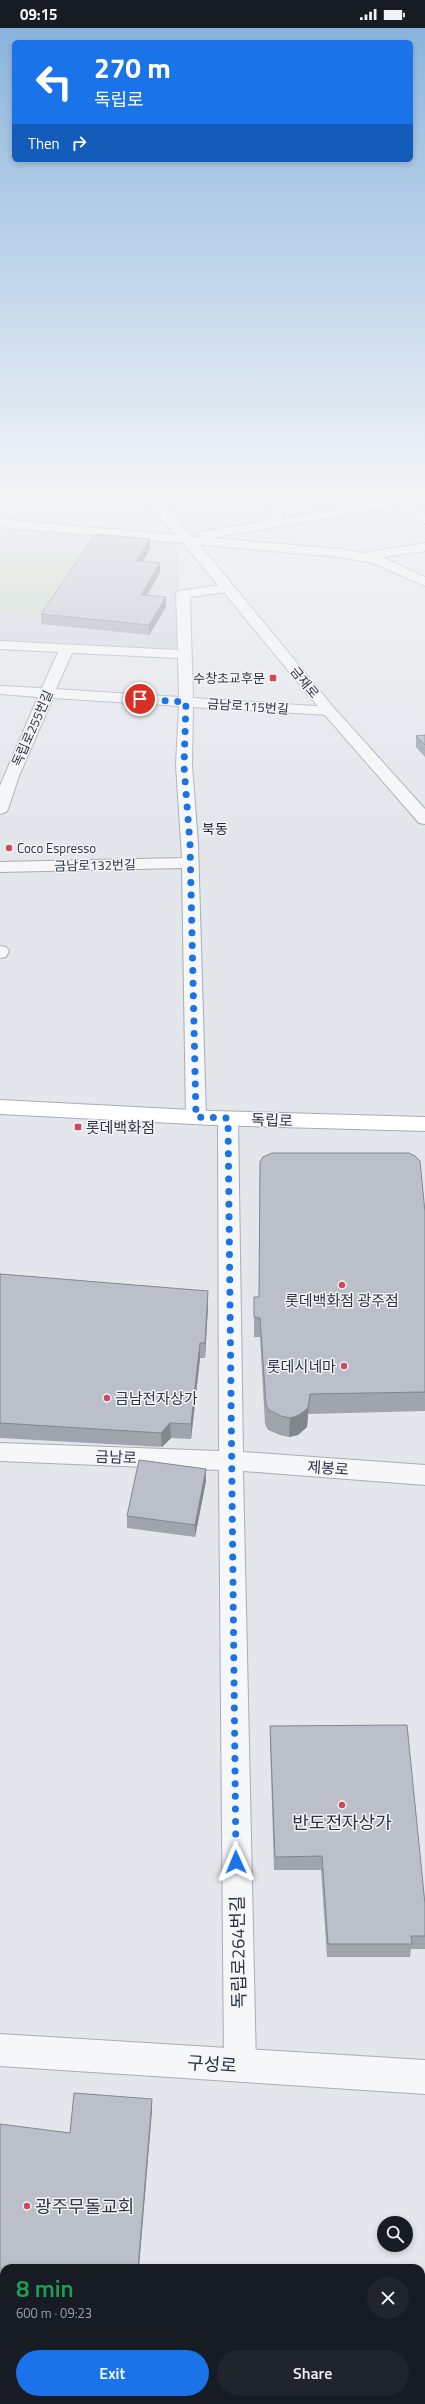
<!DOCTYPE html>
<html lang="en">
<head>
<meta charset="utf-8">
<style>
	:root { --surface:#171b24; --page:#20242c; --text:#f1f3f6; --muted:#9ea1a6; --accent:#1a73e8 }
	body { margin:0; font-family:"Titillium Web","Noto Sans KR",sans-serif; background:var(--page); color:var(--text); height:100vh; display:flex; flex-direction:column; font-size:15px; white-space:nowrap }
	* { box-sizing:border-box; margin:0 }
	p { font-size:13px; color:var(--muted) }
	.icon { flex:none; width:22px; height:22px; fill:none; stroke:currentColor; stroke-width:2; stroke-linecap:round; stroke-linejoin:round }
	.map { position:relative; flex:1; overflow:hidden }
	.sheet { position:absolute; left:0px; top:2236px; width:425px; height:140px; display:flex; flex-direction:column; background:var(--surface); border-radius:12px 12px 0 0; box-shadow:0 2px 6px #0003 }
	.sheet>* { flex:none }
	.guide { position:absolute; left:12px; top:12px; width:401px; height:122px; border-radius:6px; box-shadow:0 2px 6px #0003; background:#1a73e8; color:#fff; overflow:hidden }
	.tools { position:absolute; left:377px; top:2188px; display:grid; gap:8px }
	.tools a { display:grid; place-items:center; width:36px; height:36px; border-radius:50%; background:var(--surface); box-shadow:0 2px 6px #0003; font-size:20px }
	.pin { position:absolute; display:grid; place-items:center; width:34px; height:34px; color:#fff; margin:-17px; border:2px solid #fff; border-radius:50%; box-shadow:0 1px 4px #0007 }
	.me { position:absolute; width:44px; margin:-22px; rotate:359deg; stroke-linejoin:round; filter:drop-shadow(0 0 3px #0008) }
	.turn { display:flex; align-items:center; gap:14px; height:84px; padding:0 16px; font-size:18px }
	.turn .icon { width:52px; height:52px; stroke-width:2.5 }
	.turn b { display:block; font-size:28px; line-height:34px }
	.then { display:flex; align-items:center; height:38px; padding:0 16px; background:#0003; gap:8px; font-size:15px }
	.round { display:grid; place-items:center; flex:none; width:42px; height:42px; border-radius:21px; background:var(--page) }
	.overview { display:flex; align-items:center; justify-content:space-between; height:68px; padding:0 16px }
	h1 { font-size:24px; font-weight:600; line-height:30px; color:#1e9e55 }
	.action { display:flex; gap:8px; margin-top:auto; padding:8px 16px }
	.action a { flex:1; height:46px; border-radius:24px; background:var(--accent); color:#fff; font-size:16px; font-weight:600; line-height:46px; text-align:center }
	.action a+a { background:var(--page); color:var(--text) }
	.status { display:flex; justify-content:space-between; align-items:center; height:28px; padding:0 20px; background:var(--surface); direction:ltr }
	.status svg { height:11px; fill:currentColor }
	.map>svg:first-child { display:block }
	.built { fill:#d1d5dd }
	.green { fill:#c8d5c4 }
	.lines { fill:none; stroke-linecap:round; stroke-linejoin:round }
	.minor-casing { stroke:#a8adb6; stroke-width:2 }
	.tertiary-casing { stroke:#a8adb6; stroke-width:2 }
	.secondary-casing { stroke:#a8adb6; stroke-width:2 }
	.minor { fill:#f6f7f9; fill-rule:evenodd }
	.tertiary { fill:#f6f7f9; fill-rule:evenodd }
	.secondary { fill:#fff; fill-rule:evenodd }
	.wall { fill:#a0a4ad }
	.shaded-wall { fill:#82868d }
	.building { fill:#babfc9; stroke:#82868d }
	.route { stroke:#1a73e8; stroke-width:7; stroke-dasharray:0 12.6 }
	.poi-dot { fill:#d1475e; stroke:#f3f5f8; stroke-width:1.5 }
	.labels { text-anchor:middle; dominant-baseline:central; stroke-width:3; stroke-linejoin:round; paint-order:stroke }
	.far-poi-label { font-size:13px; fill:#2a3444; stroke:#f3f5f8; text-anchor:end }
	.far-street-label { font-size:13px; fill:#2a3444; stroke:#f3f5f8 }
	.far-quarter-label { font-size:14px; fill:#1c2535; stroke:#f3f5f8 }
	.street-label { font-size:15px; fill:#2a3444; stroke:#f3f5f8 }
	.poi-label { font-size:15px; fill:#2a3444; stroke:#f3f5f8; text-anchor:start }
	.near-poi-label { font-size:18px; fill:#2a3444; stroke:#f3f5f8 }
	.near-street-label { font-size:18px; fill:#2a3444; stroke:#f3f5f8 }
</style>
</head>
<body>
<div class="status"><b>09:15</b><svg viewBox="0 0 49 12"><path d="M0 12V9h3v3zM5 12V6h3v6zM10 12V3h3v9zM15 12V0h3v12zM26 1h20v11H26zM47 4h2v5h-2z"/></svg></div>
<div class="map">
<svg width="425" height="2376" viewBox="0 0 425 2376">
	<rect width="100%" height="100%" fill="#e3e6eb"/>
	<path class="built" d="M0 497 171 514 179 526 177 619 168 623 0 613Z"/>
	<path class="green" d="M0 521 77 527 82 531 40 588 0 585Z"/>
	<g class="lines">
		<g class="minor-casing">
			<path id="minor" d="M282 461H294L280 491 392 472 380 461H393L425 486V496L400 478 211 510 340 521 362 525 425 515V523L382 529 425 549V558L373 535 340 529 0 499V491L200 509 201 504 205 503 267 493Z
				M228 556 235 560 233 563 190 569 193 670 329 679 336 683 329 687 193 679 192 737 198 816 206 1089 203 1093 196 1095 189 1093 186 1089 182 840 0 844V834L182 830 176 737 179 678 53 670 19 748 8 781 6 784 0 786V758L38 669 0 666V658L42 660 58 624 0 621V613L178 622 176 566 178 563ZM72 625 178 630 179 669 56 661Z
				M0 918 6 919 9 923 6 929 0 930Z
				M228 1084 235 1086 238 1090 243 1424 425 1437V1457L243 1443 256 2038 251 2049 240 2054 229 2049 224 2038 219 1442 0 1433V1415L219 1423 218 1090 221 1086Z"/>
		</g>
		<g class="tertiary-casing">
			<path id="tertiary" d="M135 461H148L194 510 334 680 425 781V796L419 795 324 686 184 516Z
				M0 2006 425 2032V2066L0 2038Z"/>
		</g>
		<g class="secondary-casing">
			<path id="secondary" d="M0 1072 212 1083 425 1089V1103L212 1097 0 1086Z"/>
		</g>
		<use href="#minor" class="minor"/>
		<use href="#tertiary" class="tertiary"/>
		<use href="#secondary" class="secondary"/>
	</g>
	<path class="wall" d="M150 521 142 534 160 535V545L147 567 166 569V579L149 607 41 596V586Z
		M425 707V729L416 719V708Z
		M260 1134 425 1184V1383L308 1386 307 1399 298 1407 289 1409 280 1407 268 1402 265 1396 260 1309H254V1269H259Z
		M0 1246 208 1278 205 1330H200L191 1411 171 1410 162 1419 0 1410Z
		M206 1441V1453L195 1509 127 1500V1488Z
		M270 1698 425 1876V1921H411L410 1929H327L321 1842H274L270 1712Z"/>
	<path class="shaded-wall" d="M150 511V521L137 543 136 533Z
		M160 535V545L141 577V567Z
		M166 569V579L149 607V597Z
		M208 1263V1278L205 1330V1315Z
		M200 1315V1330L191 1411V1396Z
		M310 1366 307 1399 298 1407 289 1409 290 1390Z
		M170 1395 171 1410 162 1419 161 1405Z
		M206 1441V1453L195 1509V1497Z
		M152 2071V2083L139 2240H138Z
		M4 2353V2366L0 2368V2357Z"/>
	<path class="building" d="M96 506 150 511 136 533 160 535 141 567 166 569 149 597 41 586Z
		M425 707V717L416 708Z
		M272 1125H409L415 1128 420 1133 425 1184V1364L310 1366 308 1380 299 1387 290 1390 281 1388 269 1382 266 1377 260 1290 254 1289V1269H259L260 1134 263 1129Z
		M0 1246 208 1263 205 1315H200L191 1396 170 1395 161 1405 0 1395Z
		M139 1432 206 1441 195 1497 127 1488Z
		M407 1697 425 1876V1908H411L412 1916H328L322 1828 275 1829 270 1698Z
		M74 2065 152 2071 138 2240H4V2353L0 2357V2096L70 2105Z
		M32 2372H198V2376H31Z"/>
	<linearGradient id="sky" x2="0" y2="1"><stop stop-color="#8ab4dd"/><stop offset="0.58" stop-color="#f2f4f6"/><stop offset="1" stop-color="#f2f4f6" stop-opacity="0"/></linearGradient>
	<rect width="425" height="794" fill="url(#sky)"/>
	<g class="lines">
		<path class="route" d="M140 671 186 674 184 738 190 816 196 1089 228 1090 236 1834"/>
	</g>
	<g class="poi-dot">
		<rect x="269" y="646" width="8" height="8" rx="2"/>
		<circle cx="9" cy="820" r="4"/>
		<rect x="74" y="1095" width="8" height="8" rx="2"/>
		<circle cx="342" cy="1257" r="4"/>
		<circle cx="344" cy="1338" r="4"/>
		<circle cx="107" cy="1370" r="4"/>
		<circle cx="342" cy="1777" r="4"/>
		<circle cx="27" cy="2178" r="4"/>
	</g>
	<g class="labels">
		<g class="far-poi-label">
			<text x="265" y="650">수창초교후문</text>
			<text x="17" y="820" text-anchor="start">Coco Espresso</text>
		</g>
		<g class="far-street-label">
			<text transform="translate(305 654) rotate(51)">금재로</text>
			<text transform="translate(248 678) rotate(4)">금남로115번길</text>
			<text transform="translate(32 700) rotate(-66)">독립로255번길</text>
			<text transform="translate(95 837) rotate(-1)">금남로132번길</text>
		</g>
		<g class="far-quarter-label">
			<text x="215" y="800">북동</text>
		</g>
		<g class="street-label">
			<text transform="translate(272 1092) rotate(2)">독립로</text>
			<text transform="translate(116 1429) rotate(2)">금남로</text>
			<text transform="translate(328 1440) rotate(4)">제봉로</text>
		</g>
		<g class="poi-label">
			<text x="86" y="1099">롯데백화점</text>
			<text x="342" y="1272" text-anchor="middle">롯데백화점 광주점</text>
			<text x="336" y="1338" text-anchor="end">롯데시네마</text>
			<text x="115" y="1370">금남전자상가</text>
		</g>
		<g class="near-poi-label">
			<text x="342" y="1794">반도전자상가</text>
			<text x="35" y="2178" text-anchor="start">광주무돌교회</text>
		</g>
		<g class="near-street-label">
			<text transform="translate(238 1924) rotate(-91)">독립로264번길</text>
			<text transform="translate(212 2036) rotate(4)">구성로</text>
		</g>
	</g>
</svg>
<div class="tools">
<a><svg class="icon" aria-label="search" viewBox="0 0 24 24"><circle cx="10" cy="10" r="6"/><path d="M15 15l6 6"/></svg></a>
</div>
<div class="pin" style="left:140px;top:671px;background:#d93025"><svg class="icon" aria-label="arrive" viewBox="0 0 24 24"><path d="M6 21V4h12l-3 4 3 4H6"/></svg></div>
<svg class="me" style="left:236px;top:1834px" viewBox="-20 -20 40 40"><path d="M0-17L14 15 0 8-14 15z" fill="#1a73e8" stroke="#fff" stroke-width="4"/></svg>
<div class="guide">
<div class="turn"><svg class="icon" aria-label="left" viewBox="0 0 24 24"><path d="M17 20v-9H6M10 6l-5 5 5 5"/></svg><div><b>270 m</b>독립로</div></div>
<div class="then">Then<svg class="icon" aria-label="right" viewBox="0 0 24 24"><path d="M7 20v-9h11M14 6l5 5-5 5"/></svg></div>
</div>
<section class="sheet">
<div class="overview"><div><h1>8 min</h1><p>600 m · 09:23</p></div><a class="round"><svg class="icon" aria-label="close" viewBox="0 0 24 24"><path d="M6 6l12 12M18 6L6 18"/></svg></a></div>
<div class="action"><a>Exit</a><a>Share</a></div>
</section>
</div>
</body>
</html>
